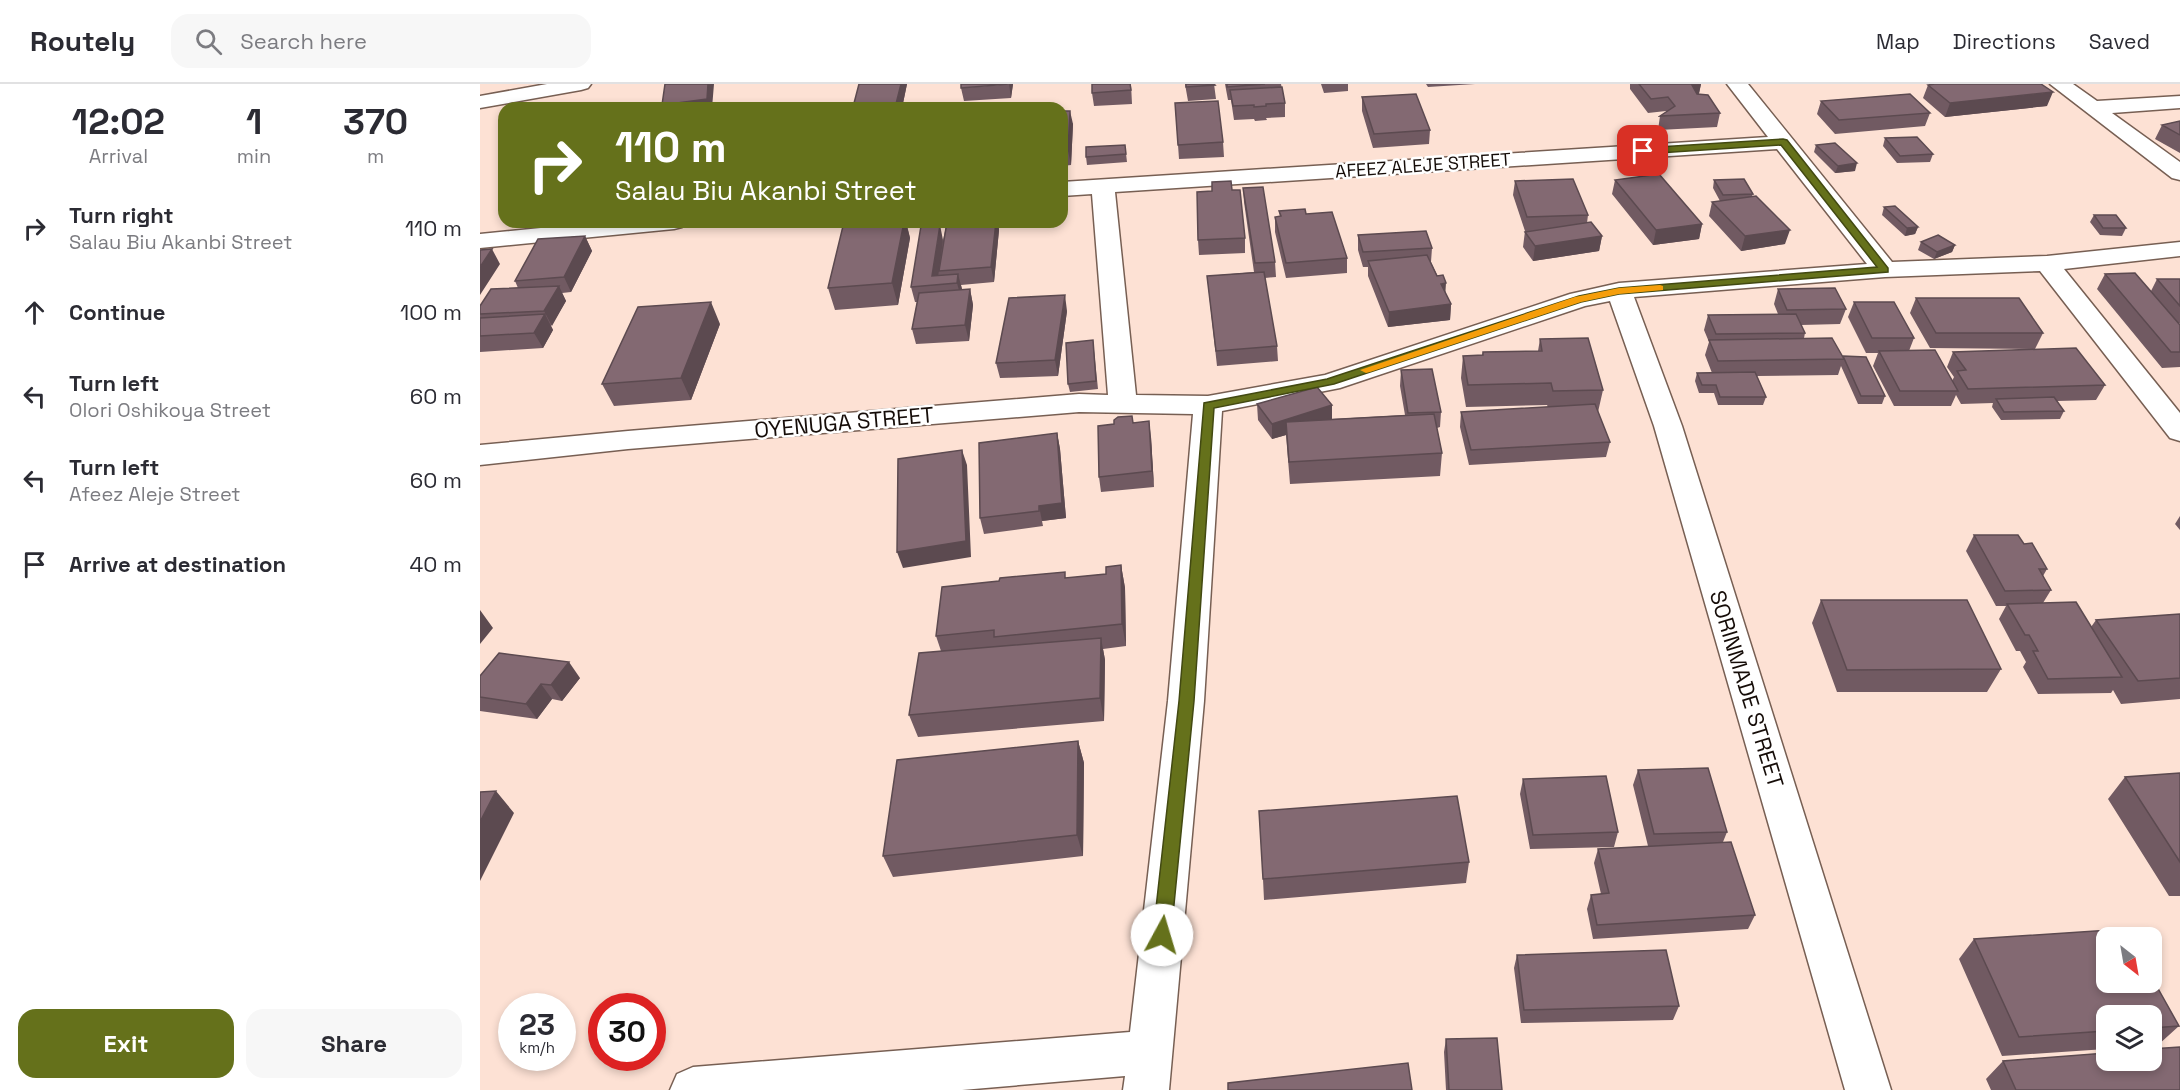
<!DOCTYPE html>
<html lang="en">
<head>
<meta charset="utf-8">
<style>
	:root { --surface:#fff; --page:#f7f7f7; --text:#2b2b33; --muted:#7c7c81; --line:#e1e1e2; --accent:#65711b }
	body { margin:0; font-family:"Space Grotesk",sans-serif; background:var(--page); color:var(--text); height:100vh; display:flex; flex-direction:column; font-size:22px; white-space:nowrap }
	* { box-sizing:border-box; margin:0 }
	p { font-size:20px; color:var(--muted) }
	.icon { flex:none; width:33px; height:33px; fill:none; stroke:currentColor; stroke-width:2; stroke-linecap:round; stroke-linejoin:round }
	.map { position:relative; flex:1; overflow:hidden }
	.side { display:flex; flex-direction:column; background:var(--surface); width:480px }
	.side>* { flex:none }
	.hud { position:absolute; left:18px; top:18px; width:570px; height:126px; border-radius:18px; box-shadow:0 3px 9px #0003; background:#65711b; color:#fff; overflow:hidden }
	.needle { width:39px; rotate:149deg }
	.fabs { position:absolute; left:1616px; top:843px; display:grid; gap:12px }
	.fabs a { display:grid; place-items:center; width:66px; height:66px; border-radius:12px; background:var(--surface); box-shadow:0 3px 9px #0003; font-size:30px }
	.speed { position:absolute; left:18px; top:909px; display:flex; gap:12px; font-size:30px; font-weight:700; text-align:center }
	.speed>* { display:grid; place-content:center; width:78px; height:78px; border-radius:50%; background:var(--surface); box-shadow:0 3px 9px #0003; line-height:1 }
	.speed small { font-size:15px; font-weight:400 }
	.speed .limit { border:9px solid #d22; background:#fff; color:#111 }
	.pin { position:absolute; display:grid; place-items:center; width:51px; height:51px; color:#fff; margin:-26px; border-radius:12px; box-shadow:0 3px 9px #0006 }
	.me { position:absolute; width:66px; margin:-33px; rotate:6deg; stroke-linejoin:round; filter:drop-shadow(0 0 4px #0008) }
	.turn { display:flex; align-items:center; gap:21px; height:126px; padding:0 18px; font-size:27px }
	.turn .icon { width:78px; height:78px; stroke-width:2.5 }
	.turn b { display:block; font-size:42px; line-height:51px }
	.eta { display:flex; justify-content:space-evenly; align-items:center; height:102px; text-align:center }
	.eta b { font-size:36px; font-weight:600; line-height:42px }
	.action { display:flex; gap:12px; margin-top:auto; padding:12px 18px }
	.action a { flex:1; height:69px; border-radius:18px; background:var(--accent); color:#fff; font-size:24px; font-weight:600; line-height:69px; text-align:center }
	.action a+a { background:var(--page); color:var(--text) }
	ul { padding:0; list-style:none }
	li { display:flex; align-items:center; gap:18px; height:84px; padding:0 18px }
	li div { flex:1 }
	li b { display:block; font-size:22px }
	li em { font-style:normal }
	header { display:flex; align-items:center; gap:36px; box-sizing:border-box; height:84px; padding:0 30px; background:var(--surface); border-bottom:2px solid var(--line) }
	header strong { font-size:28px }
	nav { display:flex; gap:33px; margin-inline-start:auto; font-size:21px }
	.search { width:420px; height:54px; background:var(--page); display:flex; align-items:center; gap:15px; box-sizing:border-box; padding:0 21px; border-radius:18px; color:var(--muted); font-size:22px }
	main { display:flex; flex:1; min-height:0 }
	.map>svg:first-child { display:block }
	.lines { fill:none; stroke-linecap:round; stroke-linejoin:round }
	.street-casing { stroke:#775f53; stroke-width:3 }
	.street { fill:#fff; fill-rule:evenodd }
	.wall { fill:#715a62 }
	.shaded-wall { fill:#5c4a50 }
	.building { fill:#836972; stroke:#5c4a50; stroke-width:1.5 }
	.route { fill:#65711b; stroke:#424912; stroke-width:1.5 }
	.slow { fill:#f59e0b }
	.labels { text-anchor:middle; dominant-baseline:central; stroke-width:5; stroke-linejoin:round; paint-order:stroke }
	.far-street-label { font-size:18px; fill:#150c08; stroke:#fff }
	.street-label { font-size:22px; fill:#150c08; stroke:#fff }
</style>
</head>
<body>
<header>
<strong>Routely</strong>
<div class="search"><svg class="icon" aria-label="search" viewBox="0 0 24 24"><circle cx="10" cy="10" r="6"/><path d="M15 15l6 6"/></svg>Search here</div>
<nav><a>Map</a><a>Directions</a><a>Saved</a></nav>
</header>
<main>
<section class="side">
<div class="eta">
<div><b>12:02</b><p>Arrival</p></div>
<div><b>1</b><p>min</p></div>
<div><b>370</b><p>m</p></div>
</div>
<ul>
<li><svg class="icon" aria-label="right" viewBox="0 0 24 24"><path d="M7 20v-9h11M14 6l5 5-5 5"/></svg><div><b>Turn right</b><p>Salau Biu Akanbi Street</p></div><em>110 m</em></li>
<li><svg class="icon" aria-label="ahead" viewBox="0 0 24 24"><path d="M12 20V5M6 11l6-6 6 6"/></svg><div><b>Continue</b></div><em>100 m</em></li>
<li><svg class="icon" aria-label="left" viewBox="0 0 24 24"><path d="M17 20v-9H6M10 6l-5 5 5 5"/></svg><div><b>Turn left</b><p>Olori Oshikoya Street</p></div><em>60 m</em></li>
<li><svg class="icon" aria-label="left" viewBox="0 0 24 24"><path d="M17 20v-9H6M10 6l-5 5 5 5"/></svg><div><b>Turn left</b><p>Afeez Aleje Street</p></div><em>60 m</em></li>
<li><svg class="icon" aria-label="arrive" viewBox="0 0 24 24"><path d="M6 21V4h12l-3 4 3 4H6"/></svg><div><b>Arrive at destination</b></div><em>40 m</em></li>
</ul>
<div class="action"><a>Exit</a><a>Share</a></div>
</section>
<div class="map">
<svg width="1700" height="1006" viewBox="0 0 1700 1006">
	<rect width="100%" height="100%" fill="#fde1d4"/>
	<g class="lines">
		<g class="street-casing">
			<path id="street" d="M67 0H111L108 4 101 6 0 24V12Z
				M1247 0H1268L1412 178 1567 172 1700 158V172L1584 185 1700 329V357L1690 354 1560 187 1405 193 1154 213 1202 342 1411 1006H1365L1174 342 1130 217 1105 222 860 304 742 327 724 617 689 1006H643L645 992 482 1006H190L197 990 213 983 650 948 688 617 713 330 599 328 148 365 0 381V361L148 347 599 310 628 311 612 110 582 112V98L1288 53ZM1297 65 1387 180 1139 199 1090 210 845 291 728 312 656 311 635 108Z
				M1570 0H1593L1617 17 1700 12V24L1632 29 1700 78V96L1692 94Z
				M121 138H206L202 143 194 145 0 164V150Z"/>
		</g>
		<use href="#street" class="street"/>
	</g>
	<path class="wall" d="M379 0H427L422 24H373Z
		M533 0 531 14 484 17 481 4Z
		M651 0 652 20 614 22 612 9Z
		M705 0H734L736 15 708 17Z
		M745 0H801L805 19V33L786 34 787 36 775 37 774 35 754 36 751 16H748Z
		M841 0H868V7L844 9Z
		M946 0H995L948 3Z
		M1150 0H1221L1219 10 1240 29 1237 43 1178 46 1180 32 1186 28V27L1168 29 1150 5Z
		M1448 1 1567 22 1465 33 1443 14Z
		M882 13 950 46 949 60 893 64 882 27Z
		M1341 17 1450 29 1445 42 1355 50 1337 30Z
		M695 19 743 58 744 73 699 75Z
		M582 27 593 40 591 81 582 82Z
		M1700 37V69L1675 55 1682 41Z
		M1405 54 1453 70 1450 78 1417 79 1403 62Z
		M645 61 647 78 607 81 606 73Z
		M1336 61 1375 87 1355 89 1334 68Z
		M1135 96 1222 140 1219 155 1173 161 1132 110Z
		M1234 96 1273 110 1272 112 1305 160 1261 167 1229 132 1232 118 1240 117 1233 104Z
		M1035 97 1108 131 1107 139 1122 152 1119 167 1053 177 1043 163 1045 147 1033 111Z
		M763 104 795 178 796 193 785 194 797 262 798 277 737 282 727 192 774 188 764 118Z
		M752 106 765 154V169L719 171 718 156 732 107Z
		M1404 123 1438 143 1435 150 1425 152 1402 131Z
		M799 127 826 130 867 174V189L806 194 795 148V133H800Z
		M1614 131 1646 144 1642 152 1620 151 1610 138Z
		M364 138H426L430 154 418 221 355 226 348 204Z
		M467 138H518L519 146 514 198 481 201 482 206 490 205 493 221 489 257 436 260 432 245 437 218H435L431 203 463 156Z
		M878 151 952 164 951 178 971 220 970 236 908 243 888 192V183H883L878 166Z
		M105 152 112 167 91 208 82 209 86 217 71 242 73 246 63 264 0 268V222L38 204 35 197Z
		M1441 158 1475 161 1472 168 1454 175 1438 166Z
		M1625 190 1671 207 1677 195H1700V239H1699L1700 241V283L1682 284 1617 205Z
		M1298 205 1366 225 1360 240 1321 241 1325 249 1324 254 1363 274V272L1405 312 1402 320H1378L1361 282 1358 291 1277 292 1286 313 1283 321H1238L1234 309H1219L1215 297 1217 289H1232L1225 271 1229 258 1224 246 1228 231 1298 230 1294 220Z
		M1436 214 1563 249 1555 265 1450 264 1430 229Z
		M1374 218 1434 254 1429 267 1472 297 1474 293 1467 283 1473 268 1625 301 1616 316 1577 317 1584 327 1580 335 1521 336 1512 323 1513 319 1481 320 1476 311 1471 322H1414L1393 282 1398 269H1386L1368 233Z
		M587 227 578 292 520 294 516 279Z
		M240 240 211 316 134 322 122 300Z
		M1060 255 1123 306 1118 328 1130 358 1126 373 989 381 980 343 981 328 1068 323 1067 321 986 323 981 294 983 272 1002 271 1003 268 1058 267Z
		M613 256 618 305 590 308 588 300Z
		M921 286 961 328 960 343 957 344 962 369 960 392 810 400 806 351 792 355 778 336 777 320 852 335 925 331 920 302Z
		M653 339 671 353 674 403 621 408 619 393Z
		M577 349 580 365 586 434 562 437 563 442 504 450 500 434Z
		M1700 432V446L1695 440Z
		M1494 451 1544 460 1567 485 1563 492 1571 506 1563 519 1611 543 1616 536 1700 530V615L1641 620 1633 606 1631 609 1558 610 1543 583 1546 578 1540 567H1536L1519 535 1526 522H1516L1486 467Z
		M641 481 645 504 646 562 623 565 625 576 624 637 438 653 429 631 461 567 456 552 586 494 626 490Z
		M1341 516 1521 585 1507 608H1357L1332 539Z
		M0 592 100 594 82 617 72 615 57 635 0 627Z
		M598 657 604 679 603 772 413 793 403 772Z
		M1158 686 1247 748 1243 758 1275 831 1268 845 1113 855 1107 825 1111 811 1121 810 1114 779 1118 765 1168 762 1153 701Z
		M1700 689V812H1689L1628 715 1645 693Z
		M1043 695 1138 748 1134 763 1050 765 1040 710Z
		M989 778 986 799 784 816 783 795Z
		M1494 855 1699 942 1678 961H1671V932H1626V965L1522 972 1479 875Z
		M1037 871 1199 922 1193 936 1041 939 1034 884Z
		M966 955 1022 1006H966L964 968Z
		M1523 977 1700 1006H1511L1506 995Z"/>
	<path class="shaded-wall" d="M228 0H234L232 24H183L182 21Z
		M421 0H427L422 24H418L416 20Z
		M529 0H533L531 14Z
		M1218 0H1221L1218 13 1212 1Z
		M1573 8 1567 22 1465 33 1470 19Z
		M590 27 593 40 591 81 588 67Z
		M1377 79 1375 87 1355 89 1358 82Z
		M424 138H426L430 154 418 221 412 199Z
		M516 138H518L519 146 514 198 511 183Z
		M1222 140 1219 155 1173 161 1176 146Z
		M460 141 463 156 457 201 452 192Z
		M1438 143 1435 150 1425 152 1427 144Z
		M1310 146 1305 160 1261 167 1265 152Z
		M105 152 112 167 91 208 84 193Z
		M1122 152 1119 167 1053 177 1055 162Z
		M1475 161 1472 168 1454 175 1457 168Z
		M12 165 20 180 0 211V183Z
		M478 190 482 205 481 214 477 199Z
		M966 199 965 214 961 200Z
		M79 202 86 217 72 242 64 227Z
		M490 205 493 221 489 257 485 241Z
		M585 211 587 227 578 292 575 276Z
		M231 218 240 240 211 316 201 294Z
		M971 220 970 236 908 243 909 228Z
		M65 230 73 246 63 264 54 249Z
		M852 321V337L806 338V351L792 355V340Z
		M669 337 671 353 674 403 672 387Z
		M577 349 580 365 586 434 562 437 563 442 559 422Z
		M482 366 487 381 491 473 423 484 417 468Z
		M641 481 645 504 646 562 642 540Z
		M0 526 13 544 0 560Z
		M621 554 625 576 624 637 620 614Z
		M89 578 100 594 82 617 71 601Z
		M61 600 72 615 57 635 46 620Z
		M598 657 604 679 603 772 597 751Z
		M16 707 34 729 0 797V738Z"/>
	<path class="building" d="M185 0H228L227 15 182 21Z
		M379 0H421L416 20 373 23Z
		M481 0H529L481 4Z
		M612 0H650L651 6 612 9Z
		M706 0H734L735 1 706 3Z
		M747 0H785L747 3Z
		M1159 0H1218L1212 1 1217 10 1228 11 1240 29 1180 32 1195 22 1188 13 1171 15Z
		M1455 0H1561L1573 8 1470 19 1448 1Z
		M802 3 805 19 786 20V22L774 23V21L753 22 750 6Z
		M936 10 950 46 894 50 882 13Z
		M1430 10 1450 29 1359 36 1341 17Z
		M738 17 743 58 698 61 695 19Z
		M582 27H590L588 67H582Z
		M1700 37V51L1682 41Z
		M1437 53 1453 70 1420 72 1405 54Z
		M1355 59 1377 79 1358 82 1336 61Z
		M645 61 646 70 606 73V63Z
		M1179 90 1222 140 1176 146 1135 96Z
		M1093 95 1108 131 1047 133 1035 97Z
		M1264 95 1273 110 1243 111 1234 96Z
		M751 97 752 106H760L765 154 718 156 717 108 732 107V98Z
		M783 103 795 178 775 179 763 104Z
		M1276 112 1310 146 1265 152 1232 118Z
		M1415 122 1438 143 1427 144 1404 123Z
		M825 125 826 130 852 128 867 174 806 179 795 133 801 132 799 127Z
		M1614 131H1636L1646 144H1623Z
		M364 138H424L412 199 348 204Z
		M467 138H516L511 183 459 187Z
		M1111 138 1122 152 1055 162 1045 148Z
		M460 141 452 192 478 190 477 199 431 203 441 142Z
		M946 147 952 164 883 168 878 151Z
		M1458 151 1475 161 1457 168 1441 158Z
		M105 152 84 193 35 197 58 155Z
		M12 165 0 183V166Z
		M947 171 957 192 963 191 966 199 961 200 971 220 909 228 888 177Z
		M784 188 797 262 736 267 727 192Z
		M1655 189 1700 241V268H1691L1625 190Z
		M1677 195H1700V222Z
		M79 202 64 227 0 230V222L11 205Z
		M1355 204 1366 225 1307 226 1298 205Z
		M490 205 485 241 432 245 439 209Z
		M585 211 575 276 516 279 529 214Z
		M1436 214H1539L1563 249H1456Z
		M231 218 201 294 122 300 158 223Z
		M1374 218H1414L1434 254H1392Z
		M65 230 54 249 0 252V234Z
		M1316 230 1325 249 1236 250 1228 231Z
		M1108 254 1123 306 1073 307 1071 299 988 301 983 272 1003 271V268L1062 267 1060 255Z
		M1352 254 1364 275 1238 277 1229 256Z
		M613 256 616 297 588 300 586 259Z
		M1596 264 1625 301 1488 305 1477 287 1486 286 1473 268Z
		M1455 266 1478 307H1420L1399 267Z
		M1363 272 1386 273 1405 312H1381Z
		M952 285 961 328 928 329 921 286Z
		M1275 288 1286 313H1240L1236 301H1222L1217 289Z
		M837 303 852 321 792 340 777 320Z
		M1574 313 1584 327 1524 328 1516 315Z
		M1115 320 1130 358 991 366 981 328Z
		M954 330 962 369 809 378 806 338Z
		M652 332 653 339 669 337 672 387 619 393 618 342 634 340V336L638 333Z
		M577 349 582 419 559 422V427L500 434 499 359Z
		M482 366 486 457 417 468 418 375Z
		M1494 451H1538L1544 460 1552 459 1567 485H1559L1571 506 1525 507Z
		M641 481 642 540 514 553V546L456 552 462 503 519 497 520 494 585 488V494L626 490V483Z
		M1341 516H1487L1521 585 1367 586Z
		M1596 518 1642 593 1568 595 1553 567H1558L1549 551H1545L1527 520Z
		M1700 530V594L1658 597 1616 536Z
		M621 554 620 614 429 631 439 569Z
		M19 569 89 578 71 601 61 600 46 620 0 613V592Z
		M598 657 597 751 403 772 417 676Z
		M1228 684 1247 748 1174 750 1158 686Z
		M1700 689V778L1645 693Z
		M1126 692 1138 748 1053 751 1043 695Z
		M16 707 0 738V708Z
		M977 712 989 778 783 795 779 727Z
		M1251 758 1275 831 1117 841 1111 811 1129 809 1118 765Z
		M1645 845 1650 854H1626V898H1671V892L1699 942 1671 944V932H1626V947L1539 953 1494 855Z
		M1186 866 1199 922 1044 926 1037 871Z
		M1017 954 1022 1006H969L966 955Z
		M1700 963V1006H1536L1523 977 1626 969V976H1671V965Z
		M928 979 932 1006H748V999Z"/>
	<path class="route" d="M1303 55 1307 56 1408 184V188L1139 210 1101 218 854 300 734 324 714 617 691 851 688 857 682 859 676 857 673 851 699 617 724 319 847 295 1099 212 1139 204 1397 183 1301 61 1163 70 1158 67 1163 64Z"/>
	<path class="slow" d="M1180 201 1183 202V206L1139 210 1101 218 890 288 886 289 880 286 1095 213 1139 204Z"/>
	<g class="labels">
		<g class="far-street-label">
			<text transform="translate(943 81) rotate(-4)">AFEEZ ALEJE STREET</text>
		</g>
		<g class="street-label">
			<text transform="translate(364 338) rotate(-5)">OYENUGA STREET</text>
			<text transform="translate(1267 605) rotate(73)">SORINMADE STREET</text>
		</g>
	</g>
</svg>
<div class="fabs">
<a><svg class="needle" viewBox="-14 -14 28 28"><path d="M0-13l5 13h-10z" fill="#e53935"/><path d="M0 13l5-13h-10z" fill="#7c7c81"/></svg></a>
<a><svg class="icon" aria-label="layers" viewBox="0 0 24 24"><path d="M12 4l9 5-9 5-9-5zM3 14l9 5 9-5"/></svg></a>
</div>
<div class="speed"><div>23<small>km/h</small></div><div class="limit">30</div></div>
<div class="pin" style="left:1163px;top:67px;background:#d93025"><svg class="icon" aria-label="arrive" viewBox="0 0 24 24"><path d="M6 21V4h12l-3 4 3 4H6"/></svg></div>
<svg class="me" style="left:682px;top:851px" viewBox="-20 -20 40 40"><circle r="19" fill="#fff"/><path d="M0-13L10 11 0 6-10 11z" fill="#65711b"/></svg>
<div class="hud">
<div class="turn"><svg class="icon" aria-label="right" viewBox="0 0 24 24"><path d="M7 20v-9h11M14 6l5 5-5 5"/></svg><div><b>110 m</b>Salau Biu Akanbi Street</div></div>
</div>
</div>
</main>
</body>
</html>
